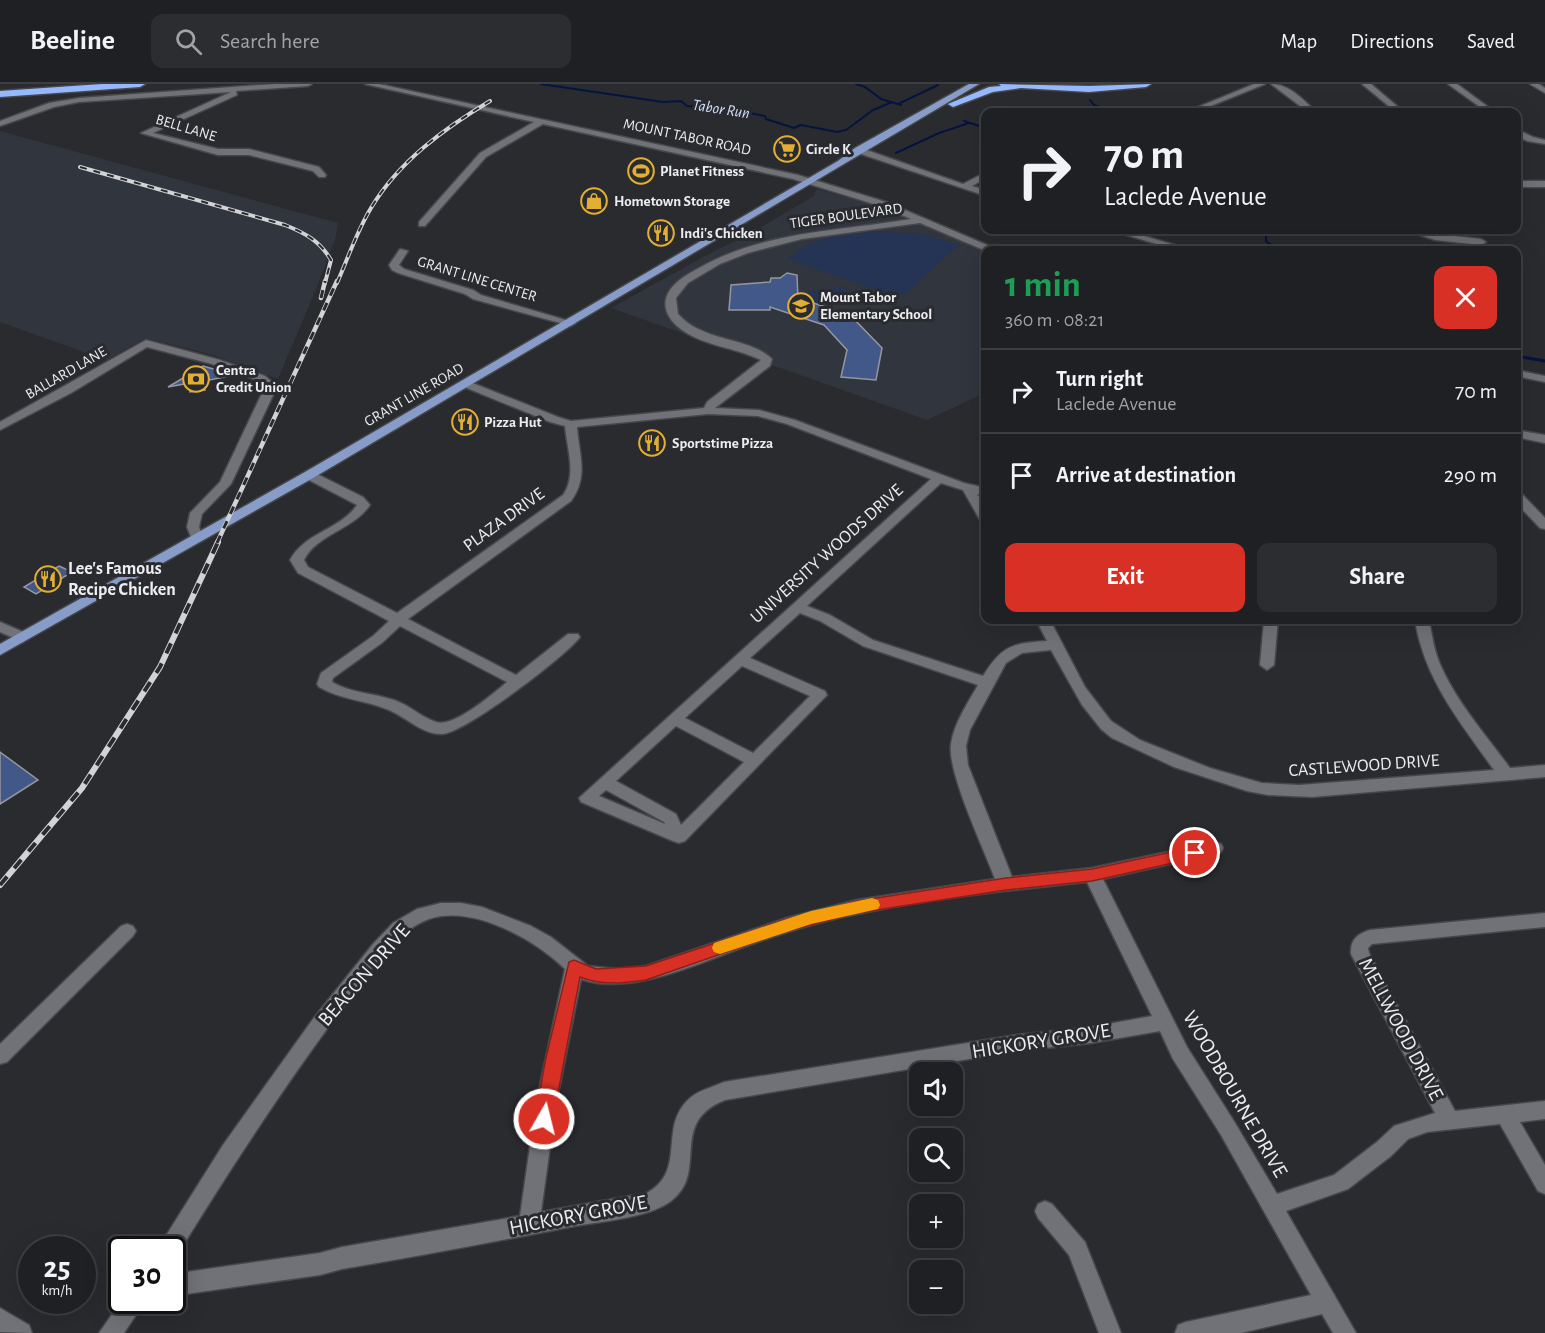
<!DOCTYPE html>
<html lang="en">
<head>
<meta charset="utf-8">
<style>
	:root { --surface:#1f2023; --page:#2c2d30; --text:#f1f3f6; --muted:#a1a3a6; --line:#3c3e41; --accent:#d93025 }
	body { margin:0; font-family:"Alegreya Sans",sans-serif; background:var(--page); color:var(--text); height:100vh; display:flex; flex-direction:column; font-size:22px; white-space:nowrap }
	* { box-sizing:border-box; margin:0 }
	p { font-size:20px; color:var(--muted) }
	.icon { flex:none; width:33px; height:33px; fill:none; stroke:currentColor; stroke-width:2; stroke-linecap:round; stroke-linejoin:round }
	.map { position:relative; flex:1; overflow:hidden }
	.panel { position:absolute; left:981px; top:162px; width:540px; height:378px; display:flex; flex-direction:column; background:var(--surface); border-radius:12px; box-shadow:0 6px 24px #0002,0 0 0 2px var(--line) }
	.panel>* { flex:none }
	.top-card { position:absolute; left:981px; top:24px; width:540px; height:126px; border-radius:12px; box-shadow:0 6px 24px #0002,0 0 0 2px var(--line); background:#1f2023; color:var(--text); overflow:hidden }
	.buttons { position:absolute; left:909px; top:978px; display:grid; gap:12px }
	.buttons a { display:grid; place-items:center; width:54px; height:54px; border-radius:12px; background:var(--surface); box-shadow:0 6px 24px #0002,0 0 0 2px var(--line); font-size:30px }
	.speed { position:absolute; left:18px; top:1152px; display:flex; gap:12px; font-size:30px; font-weight:700; text-align:center }
	.speed>* { display:grid; place-content:center; width:78px; height:78px; border-radius:50%; background:var(--surface); box-shadow:0 6px 24px #0002,0 0 0 2px var(--line); line-height:1 }
	.speed small { font-size:15px; font-weight:400 }
	.speed .limit { border:3px solid #111; border-radius:9px; background:#fff; color:#111 }
	.pin { position:absolute; display:grid; place-items:center; width:51px; height:51px; color:#fff; margin:-26px; border:3px solid #fff; border-radius:50%; box-shadow:0 2px 6px #0007 }
	.me { position:absolute; width:66px; margin:-33px; rotate:8deg; stroke-linejoin:round; filter:drop-shadow(0 0 4px #0008) }
	.turn { display:flex; align-items:center; gap:21px; height:126px; padding:0 24px; font-size:27px }
	.turn .icon { width:78px; height:78px; stroke-width:2.5 }
	.turn b { display:block; font-size:42px; line-height:51px }
	.round { display:grid; place-items:center; flex:none; width:63px; height:63px; border-radius:12px; background:var(--page) }
	.head { display:flex; align-items:center; justify-content:space-between; height:102px; padding:0 24px }
	h1 { font-size:36px; font-weight:700; line-height:45px; color:#1e9e55 }
	.action { display:flex; gap:12px; margin-top:auto; padding:12px 24px }
	.action a { flex:1; height:69px; border-radius:12px; background:var(--accent); color:#fff; font-size:24px; font-weight:700; line-height:69px; text-align:center }
	.action a+a { background:var(--page); color:var(--text) }
	ul { padding:0; list-style:none }
	li { display:flex; align-items:center; gap:18px; height:84px; padding:0 24px; border-top:2px solid var(--line) }
	li div { flex:1 }
	li b { display:block; font-size:22px }
	li em { font-style:normal }
	header { display:flex; align-items:center; gap:36px; box-sizing:border-box; height:84px; padding:0 30px; background:var(--surface); border-bottom:2px solid var(--line) }
	header strong { font-size:28px }
	nav { display:flex; gap:33px; margin-inline-start:auto; font-size:21px }
	.search { width:420px; height:54px; background:var(--page); display:flex; align-items:center; gap:15px; box-sizing:border-box; padding:0 21px; border-radius:12px; color:var(--muted); font-size:22px }
	.map>svg:first-child { display:block }
	.built { fill:#30353e }
	.green { fill:#253455 }
	.lines { fill:none; stroke-linecap:round; stroke-linejoin:round }
	.stream-far1 { stroke:#05143f; stroke-width:2 }
	.stream { stroke:#05143f; stroke-width:3 }
	.building { fill:#425889; stroke:#95979d; stroke-width:1.5 }
	.minor-casing { stroke:#46474b; stroke-width:3 }
	.major-casing { stroke:#46474b; stroke-width:3 }
	.highway-casing { stroke:#46474b; stroke-width:3 }
	.minor { fill:#707277; fill-rule:evenodd }
	.major { fill:#879cc8; fill-rule:evenodd }
	.highway { fill:#96b8fe; fill-rule:evenodd }
	.rail-far2-casing { stroke:#d2d3d6; stroke-width:4 }
	.rail-far1-casing { stroke:#d2d3d6; stroke-width:4.5 }
	.rail-casing { stroke:#d2d3d6; stroke-width:6 }
	.rail-far2 { stroke:#292b2f; stroke-width:2; stroke-dasharray:7; stroke-linecap:butt }
	.rail-far1 { stroke:#292b2f; stroke-width:3; stroke-dasharray:8; stroke-linecap:butt }
	.rail { stroke:#292b2f; stroke-width:4; stroke-dasharray:11; stroke-linecap:butt }
	.route { fill:#d93025; stroke:#8d1f18; stroke-width:1.5 }
	.slow { fill:#f59e0b }
	.labels { text-anchor:middle; dominant-baseline:central; stroke-width:6; stroke-linejoin:round; paint-order:stroke }
	.far-street-label { font-size:15px; fill:#ecedf0; stroke:#292b2f }
	.far-poi-label { font-size:15px; font-weight:bold; fill:#ecedf0; stroke:#292b2f; text-anchor:start }
	.far-water-label { font-size:16px; font-style:italic; fill:#d1e0ff; stroke:#292b2f }
	.street-label { font-size:18px; fill:#ecedf0; stroke:#292b2f }
	.poi-label { font-size:18px; font-weight:bold; fill:#ecedf0; stroke:#292b2f; text-anchor:start }
	.near-street-label { font-size:21px; fill:#ecedf0; stroke:#292b2f }
</style>
</head>
<body>
<header>
<strong>Beeline</strong>
<div class="search"><svg class="icon" aria-label="search" viewBox="0 0 24 24"><circle cx="10" cy="10" r="6"/><path d="M15 15l6 6"/></svg>Search here</div>
<nav><a>Map</a><a>Directions</a><a>Saved</a></nav>
</header>
<div class="map">
<svg width="1545" height="1249" viewBox="0 0 1545 1249">
	<rect width="100%" height="100%" fill="#292b2f"/>
	<path class="built" d="M0 47 338 139 336 152 317 203 278 295 213 271 146 254 106 276 0 238Z
		M816 105 878 122 985 167V309L927 336 611 224 703 173 751 149 814 112Z"/>
	<path class="green" d="M884 147 921 150 959 161 905 210 891 211 788 175C814 151 851 148 884 147Z
		M846 203 849 205 843 207 851 214 821 221 801 214V209Z"/>
	<g class="lines">
		<path class="stream-far1" d="M541 0 663 18 681 17 687 22 717 23 765 32 766 35 794 44 801 41 837 48 846 46 873 26 892 18
			M856 0 865 3 881 15 901 21
			M1090 16 1094 21 1111 28
			M898 20 938 1
			M964 37 986 44
			M896 69 939 49 969 39
			M1259 146 1266 149V157L1277 166
			M1338 166 1370 161 1390 166"/>
		<path class="stream" d="M1516 272 1545 277"/>
	</g>
	<path class="building" d="M787 189 797 191 798 214 850 231 882 264 876 296 841 293 847 266 824 241 770 223V226H729L731 201 770 198 771 194H780Z
		M203 282 235 291 204 297 205 306 190 308V299L168 303Z
		M59 482 72 488 36 510 24 503Z
		M0 668 38 696 0 720Z"/>
	<g class="lines">
		<g class="minor-casing">
			<path id="minor" d="M275 0H312L308 2 236 7 237 11 153 49 218 65H249L319 83 326 91 325 93H319L313 87 249 71H218L141 49 231 8 79 18 54 23 0 42V37L49 19 79 14Z
				M365 0H379L798 91 886 118 994 164 995 166 986 167 920 139 802 155 748 169 720 180 688 199 676 214 678 230C704 259 748 252 772 275L770 282 715 324 759 326 795 336 964 399 986 404V412L977 410 986 424V440L980 436 963 406 941 399 807 522 830 531 873 556 983 592C1002 562 1012 559 1047 557L1036 536H1050L1085 603 1111 637 1140 656 1210 684 1262 699 1299 701 1494 686C1460 638 1424 595 1415 536H1429C1432 551 1434 566 1440 580 1457 619 1486 651 1510 684L1545 681V693L1312 713 1268 711 1247 707 1174 683 1112 654 1101 645 1082 621 1051 566 1022 569 1006 579 970 646 966 662 968 681 1012 793 1092 784 1215 758 1221 760 1223 764 1221 768 1215 770 1103 795 1187 963 1235 1039 1277 1110 1334 1091 1377 1058 1394 1042 1435 1029 1351 870C1350 856 1357 850 1370 846L1545 829V843L1372 860 1368 864 1369 869 1455 1027 1545 1017V1035L1520 1038 1545 1081V1110L1538 1107 1500 1040 1427 1048 1408 1055 1391 1072 1348 1105 1286 1127 1356 1249H1333L1322 1230 1241 1249H1175L1178 1241 1186 1238 1311 1211 1221 1051 1173 975 1160 947 1091 959 1017 967 725 1016C667 1039 710 1088 671 1117 648 1134 603 1137 575 1142 498 1157 420 1172 342 1185L320 1191 172 1212V1190L320 1169 342 1163 520 1132 536 1020 565 885C534 855 472 820 429 835 393 848 368 891 346 919 285 1001 229 1086 176 1173L172 1175V1166H157L223 1061 313 935 373 860 393 839 417 825 441 819H461L482 823 531 842 551 853 588 882 618 885 646 882 787 834 857 816 995 795C984 765 947 688 951 660 954 639 968 619 978 601L863 562 820 537 800 529 750 574 825 607 827 611 685 757 679 759 673 757 581 718 579 714 931 395 787 340 758 332 708 330 577 343C579 371 589 392 571 417L408 535 516 591 568 550H578L580 553C566 572 465 649 442 650 423 651 406 633 389 626 366 616 341 616 319 603L317 600 321 589 373 552 389 537 298 489 290 476C305 448 340 446 357 421L305 394V388H313L363 413 370 421C353 446 317 450 304 476L308 483 397 529 563 411C577 391 567 365 565 342L550 338 462 302V298H470L558 333 571 337 704 324 707 318 761 276C735 263 700 262 677 242 666 232 661 219 670 206 677 196 688 190 699 184 764 147 839 147 911 135L880 122 793 95 543 40 486 73 425 142H419V138L480 69 534 38ZM400 542 507 598C493 610 453 644 436 638 421 633 409 621 394 616 373 609 351 609 332 598L333 594 383 558ZM742 582 810 612 753 669 685 634ZM676 642 744 678 681 741 676 730 616 697ZM606 706 664 738 665 740 599 712ZM1087 798 1152 932 1091 943 1017 951 724 998C713 1003 699 1006 690 1014 657 1043 688 1086 647 1109L541 1128 556 1020 581 895C631 913 703 877 752 860 786 848 821 837 857 830 932 814 1010 806 1087 798Z
				M1254 0H1265L1196 28H1186Z
				M1271 0C1289 0 1304 16 1316 28H1308Z
				M1362 0H1371L1404 28H1396Z
				M1448 0H1457L1495 28H1487Z
				M1530 0H1539L1545 4V9Z
				M1516 45 1533 53 1545 56V60L1527 57 1516 51Z
				M858 63 963 100 986 88V94L972 102 986 106V112L855 68 854 66Z
				M1516 97H1545V103H1516Z
				M1110 146H1124L1178 162 1173 165Z
				M1405 146H1419L1436 150 1481 155 1486 158 1481 161 1435 156Z
				M400 165 408 167 399 181 404 185 473 206 481 211 576 239 571 242 473 215 465 210 398 189 392 186 389 181Z
				M146 256 220 276 265 292 272 298 275 307 231 400 202 430 199 443 203 453 202 456 197 457 192 456 187 443 190 429 220 398 263 307 257 296 212 280 147 263 71 309 0 346V338Z
				M1516 286 1545 292V298L1516 292Z
				M1516 346 1545 351V359L1516 353Z
				M1516 407 1520 408 1545 434V445L1540 444 1516 419Z
				M1264 536H1278L1274 581 1267 586 1260 581Z
				M0 538 28 550 30 553 23 558 0 548Z
				M127 840 133 842 136 847 133 852 7 978 0 980V960L121 842Z
				M1045 1117 1052 1120 1085 1158 1121 1249H1099L1069 1171 1038 1134 1035 1127 1038 1120Z
				M122 1216H146L124 1249H99Z
				M0 1224 29 1241 32 1249 0 1248Z"/>
		</g>
		<g class="major-casing">
			<path id="major" d="M969 0H979L313 394 0 571V560L305 388 838 77 855 64Z"/>
		</g>
		<g class="highway-casing">
			<path id="highway" d="M102 0H145L140 3 0 13V7Z
				M999 0 1089 2 1151 0 1146 3 1089 8 1021 4 993 8 953 23 948 20 989 3 1001 2Z"/>
		</g>
		<use href="#minor" class="minor"/>
		<use href="#major" class="major"/>
		<use href="#highway" class="highway"/>
		<g class="rail-far2-casing">
			<path id="rail-far2" d="M80 83 285 141C305 149 320 157 331 176L325 199
				M337 199C348 174 357 147 371 124 399 77 445 44 490 17"/>
		</g>
		<g class="rail-far1-casing">
			<path id="rail-far1" d="M321 214 325 197
				M217 459 337 197"/>
		</g>
		<g class="rail-casing">
			<path id="rail" d="M0 801 82 704 160 583 218 458"/>
		</g>
		<use href="#rail-far2" class="rail-far2"/>
		<use href="#rail-far1" class="rail-far1"/>
		<use href="#rail" class="rail"/>
	</g>
	<path class="route" d="M1195 763 1200 765 1202 769 1200 773 1092 797 1006 806 857 829 787 847 646 896C623 899 602 902 580 893L553 1035 551 1041 544 1043 538 1041 535 1035 545 978 569 878 574 876 596 885 646 882 787 835 857 817 1006 794 1092 785Z"/>
	<path class="slow" d="M872 814 878 816 880 821 878 825 811 840 720 870 714 868 712 864 714 859 811 827Z"/>
	<defs>
		<g id="supermarket-ring" transform="scale(1.35)"><circle r="9.5" fill="#292b2f" stroke="#e2af34" stroke-width="1.5"/><path d="M-6-5.5h2.5l.6 2H6L4.5 2H-2.5L-4.4-4H-6ZM-1.5 3.2a1.3 1.3 0 1 0 .1 0ZM3 3.2a1.3 1.3 0 1 0 .1 0Z" fill="#e2af34"/></g>
		<g id="stadium-ring" transform="scale(1.35)"><circle r="9.5" fill="#292b2f" stroke="#e2af34" stroke-width="1.5"/><path d="M0-5a6.5 5 0 1 0 0 10a6.5 5 0 1 0 0-10ZM-3.5-1.8h7v3.6h-7Z" fill="#e2af34"/></g>
		<g id="shop-ring" transform="scale(1.35)"><circle r="9.5" fill="#292b2f" stroke="#e2af34" stroke-width="1.5"/><path d="M-5-2.5h2.3a2.7 3.5 0 0 1 5.4 0H5L5.5 6h-11ZM-1.5-2.5h3a1.5 2.3 0 0 0-3 0Z" fill="#e2af34"/></g>
		<g id="restaurant-ring" transform="scale(1.35)"><circle r="9.5" fill="#292b2f" stroke="#e2af34" stroke-width="1.5"/><path d="M-5-6h1v4h1v-4h1v4h1v-4h1v5L-1.5 .5V6h-2V.5L-5-1ZM5-6V6H3V1.5H1.5Q1.5-4 5-6Z" fill="#e2af34"/></g>
		<g id="school-ring" transform="scale(1.35)"><circle r="9.5" fill="#292b2f" stroke="#e2af34" stroke-width="1.5"/><path d="M0-5L7-2L0 1L-7-2ZM-4 1L0 2.5L4 1V4Q0 6-4 4Z" fill="#e2af34"/></g>
		<g id="bank-ring" transform="scale(1.35)"><circle r="9.5" fill="#292b2f" stroke="#e2af34" stroke-width="1.5"/><path d="M-6-4H6V4H-6ZM0-2.3a2.3 2.3 0 1 0 0 4.6a2.3 2.3 0 1 0 0-4.6Z" fill="#e2af34"/></g>
	</defs>
	<g fill-rule="evenodd">
		<use href="#supermarket-ring" x="787" y="65"/>
		<use href="#stadium-ring" x="641" y="87"/>
		<use href="#shop-ring" x="594" y="117"/>
		<use href="#restaurant-ring" x="661" y="149"/>
		<use href="#school-ring" x="801" y="222"/>
		<use href="#bank-ring" x="196" y="295"/>
		<use href="#restaurant-ring" x="465" y="338"/>
		<use href="#restaurant-ring" x="652" y="359"/>
		<use href="#restaurant-ring" x="48" y="495"/>
	</g>
	<g class="labels">
		<g class="far-street-label">
			<text transform="translate(186 44) rotate(17)">BELL LANE</text>
			<text transform="translate(687 53) rotate(12)">MOUNT TABOR ROAD</text>
			<text transform="translate(846 132) rotate(-8)">TIGER BOULEVARD</text>
			<text transform="translate(477 195) rotate(17)">GRANT LINE CENTER</text>
			<text transform="translate(66 289) rotate(-30)">BALLARD LANE</text>
			<text transform="translate(414 311) rotate(-30)">GRANT LINE ROAD</text>
		</g>
		<g class="far-poi-label">
			<text x="806" y="65">Circle K</text>
			<text x="660" y="87">Planet Fitness</text>
			<text x="614" y="117">Hometown Storage</text>
			<text x="680" y="149">Indi's Chicken</text>
			<text x="820" y="213">Mount Tabor<tspan x="820" dy="17">Elementary School</tspan></text>
			<text x="216" y="286">Centra<tspan x="216" dy="17">Credit Union</tspan></text>
			<text x="484" y="338">Pizza Hut</text>
			<text x="672" y="359">Sportstime Pizza</text>
		</g>
		<g class="far-water-label">
			<text transform="translate(721 25) rotate(9)">Tabor Run</text>
		</g>
		<g class="street-label">
			<text transform="translate(504 436) rotate(-36)">PLAZA DRIVE</text>
			<text transform="translate(827 470) rotate(-42)">UNIVERSITY WOODS DRIVE</text>
			<text transform="translate(1364 682) rotate(-4)">CASTLEWOOD DRIVE</text>
		</g>
		<g class="poi-label">
			<text x="68" y="485">Lee's Famous<tspan x="68" dy="21">Recipe Chicken</tspan></text>
		</g>
		<g class="near-street-label">
			<text transform="translate(364 891) rotate(-49)">BEACON DRIVE</text>
			<text transform="translate(1401 945) rotate(62)">MELLWOOD DRIVE</text>
			<text transform="translate(1041 957) rotate(-9)">HICKORY GROVE</text>
			<text transform="translate(1235 1010) rotate(60)">WOODBOURNE DRIVE</text>
			<text transform="translate(578 1131) rotate(-11)">HICKORY GROVE</text>
		</g>
	</g>
</svg>
<div class="buttons">
<a><svg class="icon" aria-label="sound" viewBox="0 0 24 24"><path d="M4 9h4l5-4v14l-5-4H4zM17 9q2 3 0 6"/></svg></a>
<a><svg class="icon" aria-label="search" viewBox="0 0 24 24"><circle cx="10" cy="10" r="6"/><path d="M15 15l6 6"/></svg></a>
<a>+</a>
<a>−</a>
</div>
<div class="speed"><div>25<small>km/h</small></div><div class="limit">30</div></div>
<div class="pin" style="left:1195px;top:769px;background:#d93025"><svg class="icon" aria-label="arrive" viewBox="0 0 24 24"><path d="M6 21V4h12l-3 4 3 4H6"/></svg></div>
<svg class="me" style="left:544px;top:1035px" viewBox="-20 -20 40 40"><circle r="17" fill="#d93025" stroke="#fff" stroke-width="3"/><path d="M0-11L8 9 0 5-8 9z" fill="#fff"/></svg>
<div class="top-card">
<div class="turn"><svg class="icon" aria-label="right" viewBox="0 0 24 24"><path d="M7 20v-9h11M14 6l5 5-5 5"/></svg><div><b>70 m</b>Laclede Avenue</div></div>
</div>
<section class="panel">
<div class="head"><div><h1>1 min</h1><p>360 m · 08:21</p></div><a class="round" style="background:#d93025;color:#fff"><svg class="icon" aria-label="close" viewBox="0 0 24 24"><path d="M6 6l12 12M18 6L6 18"/></svg></a></div>
<ul>
<li><svg class="icon" aria-label="right" viewBox="0 0 24 24"><path d="M7 20v-9h11M14 6l5 5-5 5"/></svg><div><b>Turn right</b><p>Laclede Avenue</p></div><em>70 m</em></li>
<li><svg class="icon" aria-label="arrive" viewBox="0 0 24 24"><path d="M6 21V4h12l-3 4 3 4H6"/></svg><div><b>Arrive at destination</b></div><em>290 m</em></li>
</ul>
<div class="action"><a>Exit</a><a>Share</a></div>
</section>
</div>
</body>
</html>
